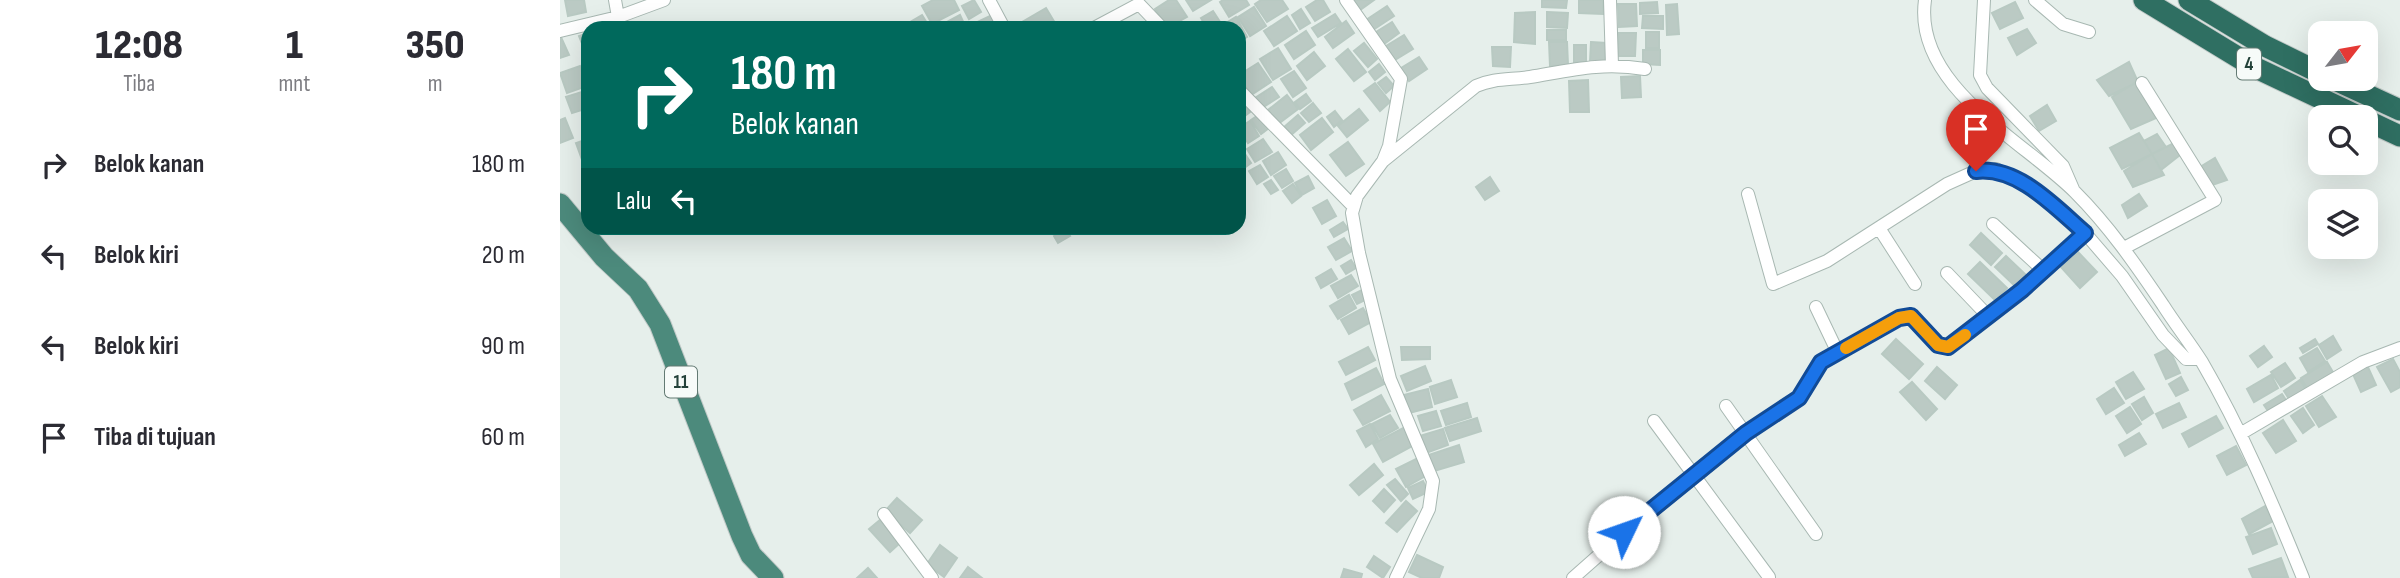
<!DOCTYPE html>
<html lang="id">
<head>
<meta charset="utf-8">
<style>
	:root { --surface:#fff; --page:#f7f7f7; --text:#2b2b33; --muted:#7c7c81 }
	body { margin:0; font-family:"Sofia Sans Condensed",sans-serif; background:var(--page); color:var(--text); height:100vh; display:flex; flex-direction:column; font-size:26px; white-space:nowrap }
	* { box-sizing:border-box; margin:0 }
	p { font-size:23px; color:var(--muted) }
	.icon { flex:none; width:38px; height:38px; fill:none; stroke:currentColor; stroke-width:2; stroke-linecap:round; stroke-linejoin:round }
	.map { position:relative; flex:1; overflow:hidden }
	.sheet { display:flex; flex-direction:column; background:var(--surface); width:560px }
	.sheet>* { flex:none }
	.banner { position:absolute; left:21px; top:21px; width:665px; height:214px; border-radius:21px; box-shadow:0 7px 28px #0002; background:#00695c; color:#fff; overflow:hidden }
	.needle { width:46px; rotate:59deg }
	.tools { position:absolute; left:1748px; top:21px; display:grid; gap:14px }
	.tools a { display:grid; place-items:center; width:70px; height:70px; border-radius:14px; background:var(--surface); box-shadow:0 7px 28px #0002; font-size:35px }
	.pin { position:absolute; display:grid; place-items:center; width:60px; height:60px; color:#fff; margin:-72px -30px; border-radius:50% 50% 50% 0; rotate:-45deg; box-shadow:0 0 7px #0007 }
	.pin .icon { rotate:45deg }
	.me { position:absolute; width:77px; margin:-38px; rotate:48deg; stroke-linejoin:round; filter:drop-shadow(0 0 5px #0008) }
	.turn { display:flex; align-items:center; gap:24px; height:147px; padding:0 35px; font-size:32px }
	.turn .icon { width:91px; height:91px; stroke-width:2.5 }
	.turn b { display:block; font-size:49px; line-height:60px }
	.then { display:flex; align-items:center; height:66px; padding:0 35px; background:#0003; gap:14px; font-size:26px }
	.eta { display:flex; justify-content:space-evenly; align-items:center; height:119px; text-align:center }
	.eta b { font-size:42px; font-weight:800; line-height:49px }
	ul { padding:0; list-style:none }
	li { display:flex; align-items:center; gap:21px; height:91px; padding:0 35px }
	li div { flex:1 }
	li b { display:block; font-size:26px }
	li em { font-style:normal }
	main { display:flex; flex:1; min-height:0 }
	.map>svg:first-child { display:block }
	.building { fill:#bbcac4; stroke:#b8c9c2; stroke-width:2 }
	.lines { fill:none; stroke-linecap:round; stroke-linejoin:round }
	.minor-casing { stroke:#a8b8b2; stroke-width:14 }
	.trunk-casing { stroke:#c2cac8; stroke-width:23 }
	.motorway-casing { stroke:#c2cac8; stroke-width:23 }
	.minor { stroke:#fff; stroke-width:12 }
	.trunk { stroke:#4c8a7c; stroke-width:21 }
	.motorway { stroke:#2f6f62; stroke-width:21 }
	.route-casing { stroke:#114b97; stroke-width:18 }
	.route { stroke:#1a73e8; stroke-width:12 }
	.slow { stroke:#f59e0b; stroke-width:12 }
	.labels { text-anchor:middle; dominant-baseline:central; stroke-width:5; stroke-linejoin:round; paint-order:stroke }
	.shield { fill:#f7fbf9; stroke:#637a73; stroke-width:2 }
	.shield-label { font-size:19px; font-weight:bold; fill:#24423a }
</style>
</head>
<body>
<main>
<section class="sheet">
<div class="eta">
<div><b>12:08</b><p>Tiba</p></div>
<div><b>1</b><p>mnt</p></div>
<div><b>350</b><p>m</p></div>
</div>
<ul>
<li><svg class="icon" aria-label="right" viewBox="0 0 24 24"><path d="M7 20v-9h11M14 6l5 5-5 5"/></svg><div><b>Belok kanan</b></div><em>180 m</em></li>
<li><svg class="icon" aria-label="left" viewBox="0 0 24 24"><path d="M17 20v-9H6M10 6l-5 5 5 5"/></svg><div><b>Belok kiri</b></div><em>20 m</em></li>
<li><svg class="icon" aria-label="left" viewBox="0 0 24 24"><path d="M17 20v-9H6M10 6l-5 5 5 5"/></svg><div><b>Belok kiri</b></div><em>90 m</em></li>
<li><svg class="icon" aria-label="arrive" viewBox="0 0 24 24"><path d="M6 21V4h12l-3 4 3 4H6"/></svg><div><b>Tiba di tujuan</b></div><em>60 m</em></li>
</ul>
</section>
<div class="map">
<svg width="1840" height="578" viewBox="0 0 1840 578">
	<rect width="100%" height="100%" fill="#e6efeb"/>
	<path class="building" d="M5 0H24L26 12 8 16Z
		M373 0H394L399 10 372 24 362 6Z
		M414 0 421 12 409 19 402 6Z
		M609 0H616L627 17 607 28 595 9Z
		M626 0H651L633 11Z
		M663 0H686L689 5 669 17 660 2Z
		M701 0H722L728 9 707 22 695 4Z
		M757 0H763L770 12 755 21 746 7Z
		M793 0H814L800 10Z
		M982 0H1007L1006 8 982 7Z
		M1019 0H1043V14L1019 13Z
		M1097 2 1098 13 1080 14V3Z
		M1455 2 1463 18 1440 29 1432 13Z
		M1058 4H1076L1077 26 1059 27Z
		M1117 4 1119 34 1107 35 1106 5Z
		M827 6 834 16 813 30 806 20Z
		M694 7 706 26 690 36 678 17Z
		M486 8 498 28H466L462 22Z
		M741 9 750 23 740 29 732 15Z
		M653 11 664 28H647L641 18Z
		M975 12V44L954 42 955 13Z
		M987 12 1008 13 1007 28 987 27Z
		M775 14 781 23 758 37 752 28Z
		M362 15 370 28H349L347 24Z
		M400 15 406 28H376Z
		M432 15 438 28H412L411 25Z
		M727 16 737 31 714 46 704 31Z
		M1083 16H1103V29L1082 28Z
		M676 17 687 37 679 42V28H670L666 23Z
		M786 21 794 33 773 48 765 37Z
		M832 22 839 33 824 44 816 32Z
		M1467 29 1476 43 1457 55 1448 38Z
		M987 30H1006V40H987Z
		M746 31 755 45 734 59 725 45Z
		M1086 32H1099V48H1086Z
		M28 33V58L19 36Z
		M1059 33H1076L1075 56H1058Z
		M0 35 9 55 0 58Z
		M844 35 853 49 835 60 826 46Z
		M989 42H1007L1008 65 990 66Z
		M1031 42 1046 43 1045 63 1030 62Z
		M804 43 817 59 808 67 794 51Z
		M1014 45H1026V62H1014Z
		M932 47H951L950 67 933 66Z
		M718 48 731 69 713 80 700 59Z
		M788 49 806 72 794 81 776 59Z
		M1083 50H1100V65L1083 64Z
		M754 52 765 66 747 80 737 66Z
		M859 57 867 69 849 81 841 68Z
		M1569 62 1578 82 1549 96 1537 80Z
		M698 63 711 82 691 95 679 75Z
		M819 64 825 72 815 80 809 72Z
		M20 66 27 86 7 93 0 73Z
		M734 71 746 88 733 97 721 79Z
		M1080 76 1081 97 1062 98 1061 77Z
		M826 77 834 86 826 93 818 83Z
		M1028 80 1029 112H1010L1009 81Z
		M815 83 830 102 820 111 804 91Z
		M1575 83 1596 118 1571 129 1552 97Z
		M712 87 719 97 702 108 695 98Z
		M28 90V108L12 113 6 97Z
		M746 94 751 101 740 109 735 102Z
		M727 95 738 109 718 124 708 110Z
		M682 101 690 112 682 118 679 113Z
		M753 103 761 113 749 122 741 113Z
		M1487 105 1496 121 1479 131 1470 116Z
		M799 109 808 120 787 137 778 126Z
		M775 111 782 120 774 127 767 117Z
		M700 114 709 128 701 134 691 120Z
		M738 115 745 123 731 135 724 127Z
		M5 118 13 138 0 143V120Z
		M762 118 773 132 751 150 740 135Z
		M690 121 699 136 688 143 679 128Z
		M1579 133 1592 154 1562 169 1550 148Z
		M1597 134 1606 147 1592 154 1584 141Z
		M28 139V164L24 165 16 143Z
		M703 139 712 152 695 162 687 149Z
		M788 142 804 164 786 176 770 155Z
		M1614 143 1620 155 1601 170 1592 154Z
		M683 151 691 163 680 171 679 153Z
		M718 152 726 165 711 175 703 161Z
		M1592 154 1604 175 1573 187 1564 171Z
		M1655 158 1667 180 1652 185 1640 167Z
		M700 165 708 177 697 184 689 171Z
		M726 169 733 181 722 188 714 176Z
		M748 176 754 188 742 195 735 183Z
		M930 177 939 191 925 200 916 187Z
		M711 180 718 190 711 194 704 184Z
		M733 184 741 196 732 203 723 191Z
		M1579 194 1587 206 1568 218 1562 205Z
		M767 200 776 216 762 224 753 208Z
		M783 222 788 229 774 237 770 230Z
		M505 229 510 236 498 243 494 236Z
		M1421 233 1442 253 1431 265 1410 245Z
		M784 238 792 251 776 260 768 247Z
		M1518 252 1537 272 1520 288 1501 267Z
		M1446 256 1466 275 1455 286 1435 267Z
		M791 260 796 268 786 274 781 266Z
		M1420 262 1447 288 1435 300 1408 274Z
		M771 269 777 279 761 288 756 278Z
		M791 275 798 286 778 298 771 286Z
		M802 290 807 299 797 304 792 295Z
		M789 295 796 308 778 319 770 306Z
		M803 308 811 322 789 334 781 320Z
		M1773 336 1781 350 1767 359 1759 345Z
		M1336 339 1363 364 1349 379 1322 354Z
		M1755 339 1758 344 1743 353 1740 348Z
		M1704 346 1712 357 1698 367 1690 356Z
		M808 347 815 360 786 375 779 362Z
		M841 347H870V359L842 360Z
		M1609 348 1620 373 1606 379 1595 355Z
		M1757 348 1765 361 1748 372 1740 358Z
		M1833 359 1840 372V387L1831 392 1817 367Z
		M1767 362 1774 374 1748 390 1741 378Z
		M1725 363 1735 378 1721 387 1711 372Z
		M1807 365 1816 385 1801 392 1792 372Z
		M865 366 871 381 847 391 841 376Z
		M1377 367 1397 385 1385 399 1365 381Z
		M816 368 824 384 792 400 785 384Z
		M1573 372 1584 389 1566 399 1556 382Z
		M1711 375 1718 388 1694 402 1687 389Z
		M1621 377 1628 390 1616 396 1609 384Z
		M891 380 897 397 875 404 870 387Z
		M1740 380 1747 391 1731 402 1724 391Z
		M1352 382 1377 409 1366 420 1340 392Z
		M1554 388 1564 403 1546 414 1537 399Z
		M868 389 872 407 849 413 844 395Z
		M1722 394 1728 403 1710 414 1704 405Z
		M821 395 830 411 803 425 794 410Z
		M1762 396 1776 417 1759 427 1746 406Z
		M1584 397 1593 413 1582 420 1572 404Z
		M907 403 911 417 886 425 881 411Z
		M1619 403 1626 417 1603 428 1596 414Z
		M1570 407 1581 424 1567 433 1556 416Z
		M1743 408 1754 425 1743 433 1731 416Z
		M876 411 881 426 863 431 858 416Z
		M830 415 838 428 820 438 812 424Z
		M1656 416 1663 428 1629 447 1622 434Z
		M917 418 921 431 890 441 885 428Z
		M1723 420 1736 441 1716 453 1703 433Z
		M810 424 818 439 806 447 797 431Z
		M845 427 854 445 823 462 813 444Z
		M883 429 888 445 866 453 860 436Z
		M1579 433 1586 444 1565 456 1559 445Z
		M899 445 904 462 874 471 869 455Z
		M1676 446 1686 465 1667 475 1657 456Z
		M858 458 867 475 846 487 836 469Z
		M814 464 823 475 799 495 790 485Z
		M835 479 848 494 841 501 827 485Z
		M863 481 868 492 853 499 848 488Z
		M824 489 835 500 824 512 813 501Z
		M337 498 362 520 350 533 325 511Z
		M846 501 857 511 837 532 826 523Z
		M1705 506 1713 521 1689 534 1682 519Z
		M320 520 340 543 330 552 309 529Z
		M1711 528 1717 544 1693 554 1686 537Z
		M380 545 397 558 384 577 367 564Z
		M857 555 883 567 879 578H862L849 572Z
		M814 556 830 567 823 578 807 567Z
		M1721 558 1728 577 1693 578 1689 569Z
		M408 567 422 578H400Z
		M308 568 317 578H297Z
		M784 569 802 574 801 578H781Z"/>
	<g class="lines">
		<g class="minor-casing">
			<path id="minor" d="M55 0 58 17
				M429 0 444 28
				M786 0 841 79 829 146 823 161 797 196 792 213 799 253 830 379 873 481 869 509 836 578
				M1050 0 1052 65
				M1365 0C1353 86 1464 141 1515 192 1549 226 1576 265 1603 305 1615 324 1630 343 1642 362 1682 431 1713 504 1743 578
				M1424 0 1420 75 1427 88 1503 166 1513 189
				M1475 0 1503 24 1529 32
				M534 28 579 4 602 28
				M0 31 58 17 104 0
				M679 90 793 206
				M823 161 916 86C934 78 950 80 970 77 1012 70 1042 62 1085 69
				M1188 194 1213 284 1267 261 1387 184 1416 171 1436 169 1480 194 1525 233 1562 276 1603 335 1626 359H1640
				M1433 224 1484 271
				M1319 228 1355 284
				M1564 248 1655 200 1582 83
				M1387 273 1428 316
				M1256 307 1278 353
				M1166 406 1256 534
				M1094 421 1209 577
				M1680 434 1803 362 1840 348
				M324 514 372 578
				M1013 578 1099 502 1135 477 1187 433 1239 398 1261 362 1339 318 1351 316 1378 345 1389 347 1462 290 1525 233"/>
		</g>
		<g class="trunk-casing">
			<path id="trunk" d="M0 204 44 257 78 289 100 324 182 536 191 555 213 578"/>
		</g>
		<g class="motorway-casing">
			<path id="motorway" d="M1584 0 1694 67 1800 117
				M1629 0 1705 46 1760 73
				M1773 79 1840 110
				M1806 120 1840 136"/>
		</g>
		<use href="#minor" class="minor"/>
		<use href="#trunk" class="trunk"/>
		<use href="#motorway" class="motorway"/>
	</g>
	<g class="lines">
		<g class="route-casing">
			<path id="route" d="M1064 532 1186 433 1239 398 1261 362 1339 318 1351 316 1378 345 1388 347 1462 290 1525 233C1495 207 1458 166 1416 171"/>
		</g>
		<use href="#route" class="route"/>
		<path class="slow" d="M1286 348 1339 318 1351 316 1378 345 1388 347 1405 335"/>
	</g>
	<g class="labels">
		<g class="shield">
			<rect x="1677" y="48.5" width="24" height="31" rx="5"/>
			<rect x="105" y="366.5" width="32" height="31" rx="5"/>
		</g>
		<g class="shield-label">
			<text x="1689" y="64">4</text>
			<text x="121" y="382">11</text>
		</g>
	</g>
</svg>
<div class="tools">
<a><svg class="needle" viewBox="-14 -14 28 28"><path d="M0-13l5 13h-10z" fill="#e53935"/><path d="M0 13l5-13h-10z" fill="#7c7c81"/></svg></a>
<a><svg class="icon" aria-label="search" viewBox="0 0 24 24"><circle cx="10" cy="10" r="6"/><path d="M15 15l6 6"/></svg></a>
<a><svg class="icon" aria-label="layers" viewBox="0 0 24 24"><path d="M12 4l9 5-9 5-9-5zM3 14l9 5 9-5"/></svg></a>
</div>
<div class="pin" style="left:1416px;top:171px;background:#d93025"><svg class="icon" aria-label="arrive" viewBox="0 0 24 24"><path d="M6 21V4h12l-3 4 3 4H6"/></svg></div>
<svg class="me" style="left:1064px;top:532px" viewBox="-20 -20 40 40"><circle r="19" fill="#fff"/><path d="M0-13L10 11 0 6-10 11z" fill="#1a73e8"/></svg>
<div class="banner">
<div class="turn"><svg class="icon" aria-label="right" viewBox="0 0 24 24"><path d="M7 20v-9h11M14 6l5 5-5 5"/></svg><div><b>180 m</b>Belok kanan</div></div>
<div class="then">Lalu<svg class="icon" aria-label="left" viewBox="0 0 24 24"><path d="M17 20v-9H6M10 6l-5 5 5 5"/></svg></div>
</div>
</div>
</main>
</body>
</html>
